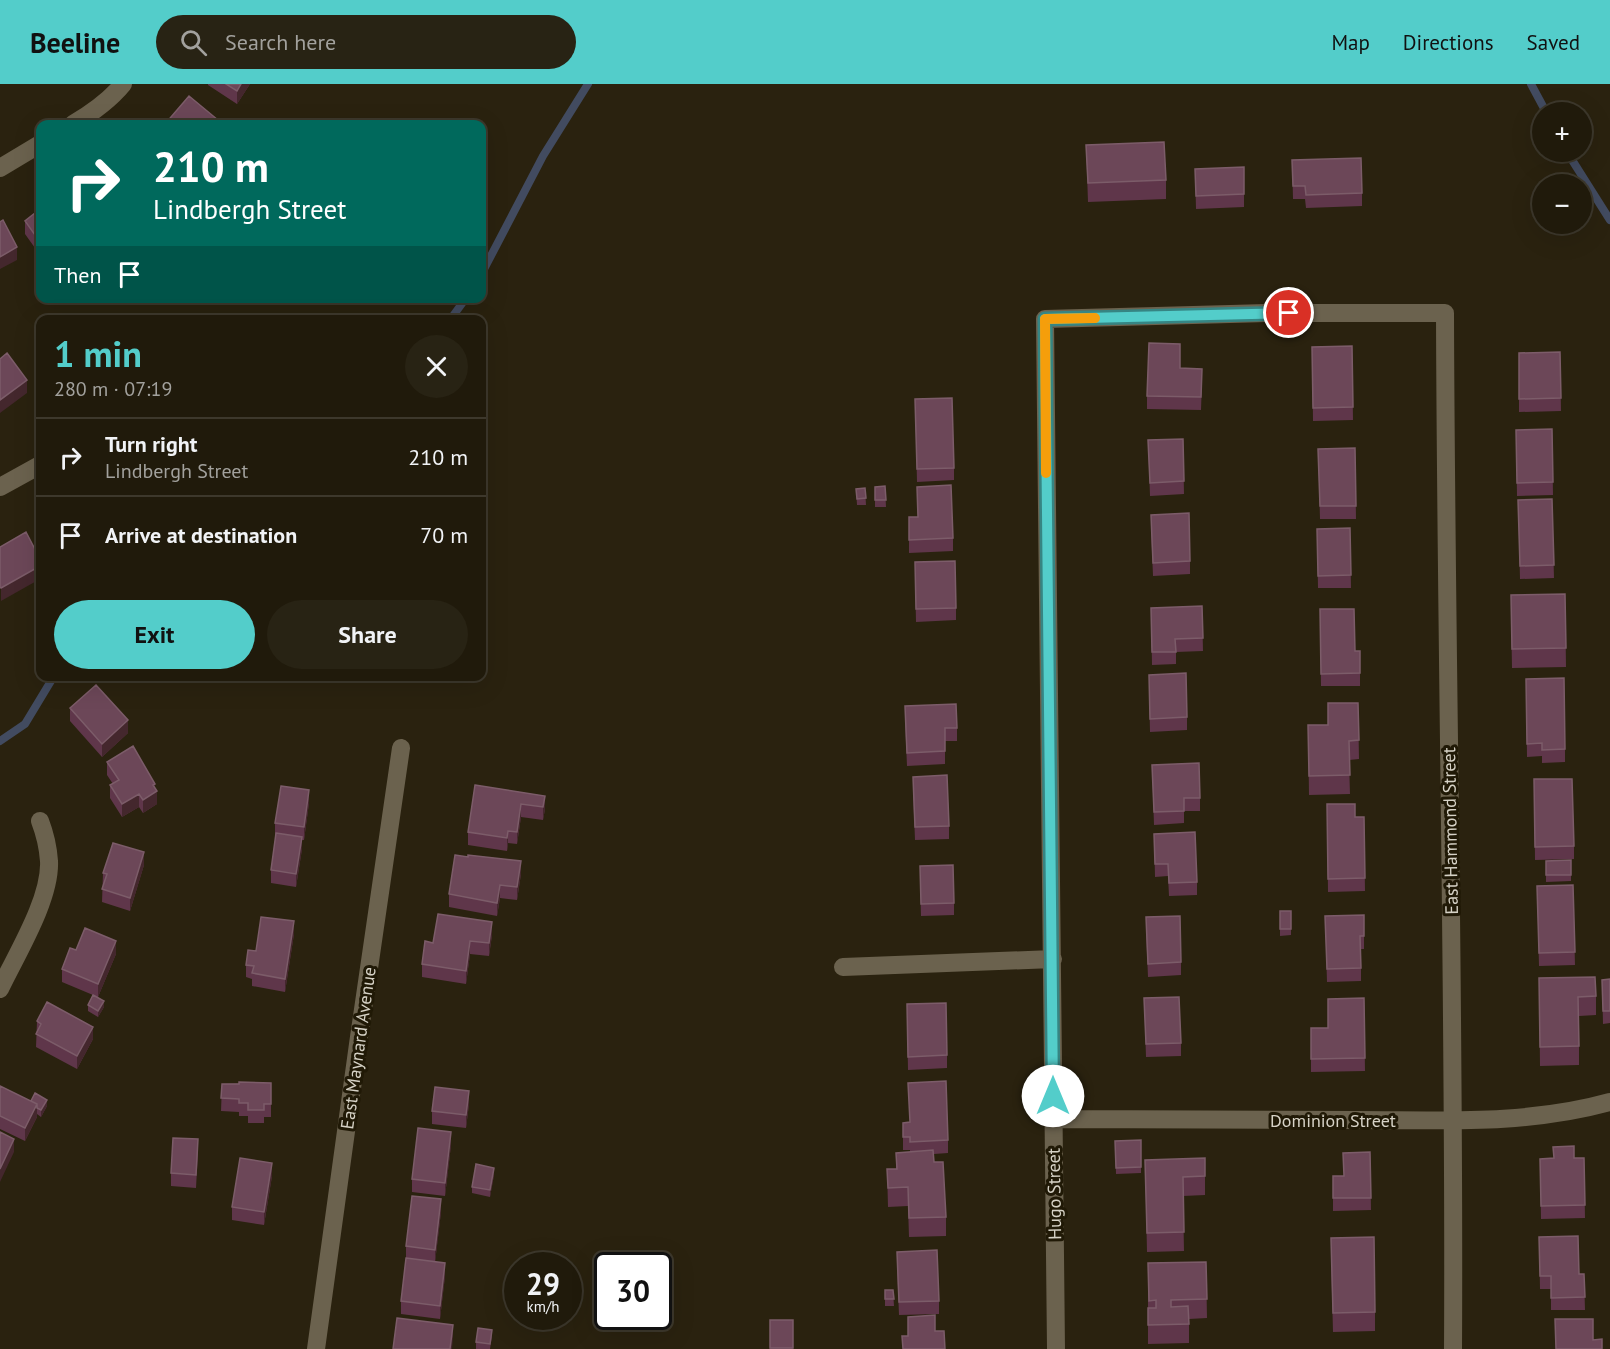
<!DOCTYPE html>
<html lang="en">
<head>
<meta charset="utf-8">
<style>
	:root { --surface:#201a0b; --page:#282314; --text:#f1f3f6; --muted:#a2a19d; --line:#3d382c; --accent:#53cdca }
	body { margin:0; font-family:"PT Sans",sans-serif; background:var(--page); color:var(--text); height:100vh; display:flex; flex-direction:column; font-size:22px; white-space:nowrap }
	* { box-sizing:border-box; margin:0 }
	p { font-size:20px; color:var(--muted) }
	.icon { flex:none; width:33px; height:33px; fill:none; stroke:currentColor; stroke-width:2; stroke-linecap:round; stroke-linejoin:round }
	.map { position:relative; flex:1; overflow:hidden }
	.side { position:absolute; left:36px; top:231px; width:450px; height:366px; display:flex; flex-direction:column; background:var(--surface); border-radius:12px; box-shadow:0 6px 24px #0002,0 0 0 2px var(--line) }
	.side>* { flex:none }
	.guide { position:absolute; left:36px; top:36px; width:450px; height:183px; border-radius:12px; box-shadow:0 6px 24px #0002,0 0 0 2px var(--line); background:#00695c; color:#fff; overflow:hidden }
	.buttons { position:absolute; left:1532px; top:18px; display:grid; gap:12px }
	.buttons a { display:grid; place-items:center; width:60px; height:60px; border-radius:50%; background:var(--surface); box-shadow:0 6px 24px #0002,0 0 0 2px var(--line); font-size:30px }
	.speed { position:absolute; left:504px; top:1168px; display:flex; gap:12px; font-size:30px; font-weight:700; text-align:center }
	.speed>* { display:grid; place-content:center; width:78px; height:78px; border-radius:50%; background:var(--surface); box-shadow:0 6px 24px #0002,0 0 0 2px var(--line); line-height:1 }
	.speed small { font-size:15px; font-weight:400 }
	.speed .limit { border:3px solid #111; border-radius:9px; background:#fff; color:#111 }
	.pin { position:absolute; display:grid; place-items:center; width:51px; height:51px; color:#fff; margin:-26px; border:3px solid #fff; border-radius:50%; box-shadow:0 2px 6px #0007 }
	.me { position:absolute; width:66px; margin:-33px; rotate:0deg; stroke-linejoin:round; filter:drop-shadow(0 0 4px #0008) }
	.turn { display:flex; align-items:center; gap:21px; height:126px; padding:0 18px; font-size:27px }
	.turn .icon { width:78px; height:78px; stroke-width:2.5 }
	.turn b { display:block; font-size:42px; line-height:51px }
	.then { display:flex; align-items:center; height:57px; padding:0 18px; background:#0003; gap:12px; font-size:22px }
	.round { display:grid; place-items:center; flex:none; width:63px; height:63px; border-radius:32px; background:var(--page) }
	.headline { display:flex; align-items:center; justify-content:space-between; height:102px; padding:0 18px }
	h1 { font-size:36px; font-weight:700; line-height:45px; color:var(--accent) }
	.primary-button { display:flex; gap:12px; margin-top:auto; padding:12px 18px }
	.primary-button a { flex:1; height:69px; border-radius:36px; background:var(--accent); color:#111; font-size:24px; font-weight:700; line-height:69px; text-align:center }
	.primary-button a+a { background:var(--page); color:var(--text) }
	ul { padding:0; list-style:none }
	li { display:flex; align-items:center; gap:18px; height:78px; padding:0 18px; border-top:2px solid var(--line) }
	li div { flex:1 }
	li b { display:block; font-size:22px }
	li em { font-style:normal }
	header { display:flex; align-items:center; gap:36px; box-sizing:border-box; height:84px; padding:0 30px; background:var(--accent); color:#111 }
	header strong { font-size:28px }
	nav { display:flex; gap:33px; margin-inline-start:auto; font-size:21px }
	.search { width:420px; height:54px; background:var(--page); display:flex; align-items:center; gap:15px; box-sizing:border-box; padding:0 21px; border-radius:33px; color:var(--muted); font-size:22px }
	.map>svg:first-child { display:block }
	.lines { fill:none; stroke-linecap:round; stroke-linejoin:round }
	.stream { stroke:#424b60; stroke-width:8 }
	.street { stroke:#6b624e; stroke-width:18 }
	.wall { fill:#5f364a }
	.shaded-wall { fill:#44272d }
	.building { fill:#6c4758; stroke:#7c5c69; stroke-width:1.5 }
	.route-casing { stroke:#368583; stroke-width:15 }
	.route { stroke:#53cdca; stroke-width:10 }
	.slow { stroke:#f59e0b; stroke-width:10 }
	.labels { text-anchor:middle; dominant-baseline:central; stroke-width:6; stroke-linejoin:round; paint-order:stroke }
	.street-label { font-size:18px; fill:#d6d2c6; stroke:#201906 }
</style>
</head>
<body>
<header>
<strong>Beeline</strong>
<div class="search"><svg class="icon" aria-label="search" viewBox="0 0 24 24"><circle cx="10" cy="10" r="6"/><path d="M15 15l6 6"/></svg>Search here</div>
<nav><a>Map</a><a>Directions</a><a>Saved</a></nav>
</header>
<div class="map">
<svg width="1610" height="1265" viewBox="0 0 1610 1265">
	<rect width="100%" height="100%" fill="#2a220f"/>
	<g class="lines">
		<path class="stream" d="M1531 0 1546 28
			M1567 68 1610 136
			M482 189 543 72 588 0
			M450 236 466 214
			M0 657 25 640 54 592"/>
		<path class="street" d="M73 40C92 29 109 17 123 0
			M0 84 40 60
			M0 403 40 381
			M843 883 1053 875
			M0 905C16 871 51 815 49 777 48 763 45 750 40 737
			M1053 1035C1155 1035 1256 1036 1358 1036 1442 1036 1528 1041 1610 1018
			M316 1265 359 953 401 664
			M1056 1265 1045 235 1267 229H1445C1446 574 1455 920 1453 1265"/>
	</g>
	<path class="wall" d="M208 0H250L237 20 208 1Z
		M1086 61 1166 96V115L1088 118Z
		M1292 76 1362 109V122L1306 124 1305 115H1293Z
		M1244 83V123L1196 125 1195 85Z
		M40 125V171L25 150V137Z
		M1352 262 1353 336 1313 337 1312 263Z
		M1560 268 1561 327 1519 328V269Z
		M1180 284 1202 298 1201 326 1147 325V312Z
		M915 315 954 384V396L917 398Z
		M1552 345 1553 411 1517 412 1516 346Z
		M1183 355 1184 410 1150 412 1148 356Z
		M1355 364 1356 435H1320L1318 365Z
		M885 402 886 423H875V403Z
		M917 403 953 454V467L909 469V433H918Z
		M865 404 866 421H857L856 405Z
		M1552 415 1554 494 1520 495 1518 416Z
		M1151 443 1190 477V490L1153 492Z
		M1350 444 1351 504H1318L1317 445Z
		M915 491 956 524V536L916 538Z
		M1565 510 1566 583 1512 584 1511 531Z
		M1202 522 1203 567 1176 568V580L1152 581 1151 524Z
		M1320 525 1355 567H1360V602H1321Z
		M1526 595 1565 665V678L1542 679V672L1527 673Z
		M1149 604 1187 633V646L1150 648Z
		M1358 619 1359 675 1349 676 1350 710 1309 711 1308 641H1328Z
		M70 624 128 649 102 673 70 637Z
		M905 635 957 644V657H945V680L907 682Z
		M107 678 155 704 157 720 143 729 139 723 122 733 110 714V701L113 700 107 691Z
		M1152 681 1200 714V727H1184V739L1154 741Z
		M1534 695 1574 762V775L1535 776Z
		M475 701 545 712V725L543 736 521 733 517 760 508 759 507 767 468 761V748Z
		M913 706 949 742V755L915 756Z
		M309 719 304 756H302V765L296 803 271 799V786L276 752H275V739Z
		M1327 720 1355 733H1364L1365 807 1328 808Z
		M1154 750 1197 798V811L1169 812 1168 792 1155 793Z
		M1571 776V797L1546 798V777Z
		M144 781 130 827 102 818 103 789Z
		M521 790 517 816 500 814 497 832 449 823V810Z
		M920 795 954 819V831L921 832Z
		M1573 801 1575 881 1539 882 1537 802Z
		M1280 827H1291V851L1280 852Z
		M1364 831V865H1361V897L1327 898 1325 832Z
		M1146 846 1181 878V891L1148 893Z
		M294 850 285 908 252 902V895L246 893V881L256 867Z
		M492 851 489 872 470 870 466 900 422 893V880L433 859Z
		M76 866 116 870 98 913 104 923 98 933 88 927V921L93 911 62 898V885Z
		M1539 894 1596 912V931L1579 932V981L1540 982Z
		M1610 895V939L1603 940 1602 896Z
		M1144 914 1181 959V972L1146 973Z
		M1364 914 1365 987 1311 988V944H1328Z
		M907 933 947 971V984L908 986Z
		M37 937 93 955 77 985 36 963Z
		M271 999V1033H264V1039H248V1032H239V1028L221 1027 222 1000Z
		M0 1002 31 1017 47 1022 41 1033 37 1030V1033L25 1057 0 1045Z
		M469 1020 466 1044 432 1040V1027Z
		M903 1039 948 1056V1069L934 1070V1078L946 1133V1152L909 1153 908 1122 888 1123 887 1085H896V1069L910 1068V1066H903Z
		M1115 1057 1141 1083V1089L1116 1090Z
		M451 1061 445 1112 412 1108V1095Z
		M198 1068 196 1104 171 1102V1089Z
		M1370 1068 1371 1126 1333 1127V1092H1343Z
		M1574 1074H1584L1585 1134 1541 1135 1540 1075Z
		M1145 1076 1205 1092V1111L1183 1112 1184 1167 1147 1168Z
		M494 1091 490 1113 472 1109V1103Z
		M272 1092 264 1141 232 1136V1123Z
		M441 1128 435 1178 445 1192 440 1235 401 1230V1217L406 1175V1162Z
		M1539 1153 1579 1190H1584L1585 1226H1551V1205H1540Z
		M1331 1173 1375 1228V1247L1333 1248Z
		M1206 1178 1207 1234 1189 1235V1259L1148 1260V1179Z
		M897 1181 939 1217V1230L899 1231Z
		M885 1206H893L894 1222H885Z
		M770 1236H793V1265H770Z
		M492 1252 490 1265H476V1258Z"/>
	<path class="shaded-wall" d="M241 0H250L237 20V7Z
		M17 163V176L0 185V173Z
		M27 296V309L0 329V316Z
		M40 482V495L1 517V504Z
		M128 636V649L102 673V660Z
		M155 700V709L157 707V720L143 729V716L153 701Z
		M309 706V719L304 756V743Z
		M139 710V723L122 733V720Z
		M545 712V725L543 736V723Z
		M521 720V733L517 760V748Z
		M508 747V759L507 767V754Z
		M302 753V765L296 803V790Z
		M144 768V781L130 827V814Z
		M521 777V790L517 816V803Z
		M500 801V814L497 832V819Z
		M294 837V850L285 908V895Z
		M492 838V851L489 872V859Z
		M116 857V870L98 913V900Z
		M470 857V870L466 900V887Z
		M104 917V923L98 933V927Z
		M93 943V955L77 985V972Z
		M469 1007V1020L466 1044V1031Z
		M47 1016V1022L41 1033V1026Z
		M37 1020V1033L25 1057V1044Z
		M451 1048V1061L445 1112V1099Z
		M14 1055V1068L0 1098V1085Z
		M272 1079V1092L264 1141V1128Z
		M494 1084V1091L490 1113V1106Z
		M441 1115V1128L435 1179V1166Z
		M445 1179V1192L440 1235V1222Z
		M453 1241V1253L452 1265H450Z"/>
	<path class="building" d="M226 0H241L237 7Z
		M189 12 218 36 215 40H165Z
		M1164 58 1166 96 1088 99 1086 61Z
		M1361 74 1362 109 1306 111 1305 102H1293L1292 76Z
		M1244 83V110L1196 112 1195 85Z
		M40 125V158L25 137Z
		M3 136 17 163 0 173V138Z
		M85 231 86 236H54Z
		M1149 259 1180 260V284L1202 285 1201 313 1147 312Z
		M1352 262 1353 323 1313 324 1312 263Z
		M1560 268 1561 314 1519 315V269Z
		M7 269 27 296 0 316V275Z
		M952 314 954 384 917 385 915 315Z
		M1552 345 1553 398 1517 399 1516 346Z
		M1183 355 1184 397 1150 399 1148 356Z
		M1355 364 1356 422H1320L1318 365Z
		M951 401 953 454 909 456V433H918L917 403Z
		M885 402 886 416H875V403Z
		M865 404 866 414 857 415 856 405Z
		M1552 415 1554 481 1520 482 1518 416Z
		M1189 429 1190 477 1153 479 1151 431Z
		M1350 444 1351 491 1318 492 1317 445Z
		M26 448 40 475V482L1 504 0 503V463Z
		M955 477 956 524 916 525 915 478Z
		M1565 510 1566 564 1512 565 1511 511Z
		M1202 522 1203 554 1175 555 1176 568H1152L1151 524Z
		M1320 525H1354L1355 567H1360V589L1321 590Z
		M1186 589 1187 633 1150 635 1149 591Z
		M1564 594 1565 665 1542 666V659L1527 660 1526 595Z
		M96 601 128 636 102 660 70 624Z
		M1328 619H1358L1359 656 1349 657 1350 691 1309 692 1308 641H1328Z
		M956 620 957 644H945V667L907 669 905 622Z
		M133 662 155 700 153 701 157 707 143 716 139 710 122 720 110 701 119 696 107 678Z
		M1199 679 1200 714H1184V727L1154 728 1152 681Z
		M947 691 949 742 915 743 913 693Z
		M1534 695H1572L1574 762 1535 763Z
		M475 701 545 712 543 723 521 720 517 748 508 747 507 754 468 748Z
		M281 702 309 706 304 743 275 739Z
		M1327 720H1355V733H1364L1365 794 1328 795Z
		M1195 748 1197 798 1169 799 1168 780H1155L1154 750Z
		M276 749 302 753 296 790 271 786Z
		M113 759 144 768 130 814 102 805 107 790 103 789Z
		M455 771 468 773V771L521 777 517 803 500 801 497 819 449 810Z
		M1571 776V791H1546V777Z
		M953 781 954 819 921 820 920 782Z
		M1573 801 1575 868 1539 869 1537 802Z
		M1280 827H1291V845H1280Z
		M438 830 492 838 489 859 470 857 466 887 422 880 425 857 433 859Z
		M1364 831V852H1360L1361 884 1327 885 1325 832Z
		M1180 832 1181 878 1148 880 1146 833Z
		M261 833 294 837 285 895 252 889 254 882 246 881 248 866 256 867Z
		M85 844 116 857 98 900 62 885 70 864 76 866Z
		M1595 893 1596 912 1578 913 1579 962 1540 963 1539 894Z
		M1610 895V927H1603L1602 896Z
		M93 911 104 917 98 927 88 921Z
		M1179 913 1181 959 1146 960 1144 914Z
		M1364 914 1365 974 1311 975V944H1328V915Z
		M47 918 93 943 77 972 36 950 41 940 37 937Z
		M946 919 947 971 908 973 907 920Z
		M946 997 948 1056 910 1058V1053H903V1039L910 1038 908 999Z
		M239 998 271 999V1020H264V1026H248V1019H239V1015L221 1014 222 1000H239Z
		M0 1002 37 1020 25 1044 0 1032Z
		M435 1003 469 1007 466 1031 432 1027Z
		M35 1009 47 1016 41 1026 37 1024V1020L31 1017Z
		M418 1044 451 1048 445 1099 412 1095Z
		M0 1048 14 1055 0 1085Z
		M173 1054 198 1055 196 1091 171 1089Z
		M1141 1056V1083L1116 1084 1115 1057Z
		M1574 1062V1074H1584L1585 1121 1541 1122 1540 1075 1554 1074 1553 1063Z
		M933 1066 934 1078H943L946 1133 909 1134 908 1103 888 1104 887 1085H897L896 1069Z
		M1370 1068 1371 1114H1333V1092H1344L1343 1069Z
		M240 1074 272 1079 264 1128 232 1123Z
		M1205 1074V1092L1183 1093 1184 1148 1147 1149 1145 1076Z
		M476 1080 494 1084 490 1106 472 1103Z
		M412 1112 441 1115 435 1166 406 1162Z
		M1578 1152 1579 1190H1584L1585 1213 1551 1214V1192H1540L1539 1153Z
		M1374 1153 1375 1228 1333 1229 1331 1154Z
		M937 1166 939 1217 899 1218 897 1168Z
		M406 1174 445 1179 440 1222 401 1217Z
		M1206 1178 1207 1215 1171 1216V1223L1188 1222 1189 1240 1148 1241V1224H1156V1216L1149 1217 1148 1179Z
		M885 1206H893L894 1215H885Z
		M935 1231V1247H944L945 1265H903L902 1252H908V1233Z
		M397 1234 453 1241 450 1265H393Z
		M1555 1235H1593V1256L1602 1255V1265H1556Z
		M770 1236H793V1264H770Z
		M478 1244 492 1246 490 1260 476 1258Z"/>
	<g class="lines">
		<g class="route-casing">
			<path id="route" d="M1053 1012 1045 235 1289 229"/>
		</g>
		<use href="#route" class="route"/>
		<path class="slow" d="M1046 389 1045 235 1095 234"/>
	</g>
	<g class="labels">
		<g class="street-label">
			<text transform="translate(1450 747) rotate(-91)">East Hammond Street</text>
			<text transform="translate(358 964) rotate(-82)">East Maynard Avenue</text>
			<text x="1333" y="1036">Dominion Street</text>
			<text transform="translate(1054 1110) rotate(-91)">Hugo Street</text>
		</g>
	</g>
</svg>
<div class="buttons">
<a>+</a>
<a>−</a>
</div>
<div class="speed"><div>29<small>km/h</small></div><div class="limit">30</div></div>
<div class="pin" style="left:1289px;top:229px;background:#d93025"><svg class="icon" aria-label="arrive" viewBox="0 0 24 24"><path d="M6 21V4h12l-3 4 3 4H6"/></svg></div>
<svg class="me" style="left:1053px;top:1012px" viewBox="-20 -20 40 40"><circle r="19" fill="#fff"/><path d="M0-13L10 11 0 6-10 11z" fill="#53cdca"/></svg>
<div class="guide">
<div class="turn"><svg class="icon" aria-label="right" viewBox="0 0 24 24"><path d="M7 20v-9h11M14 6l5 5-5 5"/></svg><div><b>210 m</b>Lindbergh Street</div></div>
<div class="then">Then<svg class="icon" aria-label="arrive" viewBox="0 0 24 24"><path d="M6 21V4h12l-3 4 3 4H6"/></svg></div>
</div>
<section class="side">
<div class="headline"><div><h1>1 min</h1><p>280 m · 07:19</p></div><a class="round"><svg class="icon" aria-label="close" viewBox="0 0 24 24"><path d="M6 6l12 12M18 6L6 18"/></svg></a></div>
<ul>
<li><svg class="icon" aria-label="right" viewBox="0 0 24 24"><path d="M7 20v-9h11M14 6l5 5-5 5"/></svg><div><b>Turn right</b><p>Lindbergh Street</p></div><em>210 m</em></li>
<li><svg class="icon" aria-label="arrive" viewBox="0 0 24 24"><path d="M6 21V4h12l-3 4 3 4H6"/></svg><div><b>Arrive at destination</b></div><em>70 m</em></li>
</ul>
<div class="primary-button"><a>Exit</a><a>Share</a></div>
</section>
</div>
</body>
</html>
